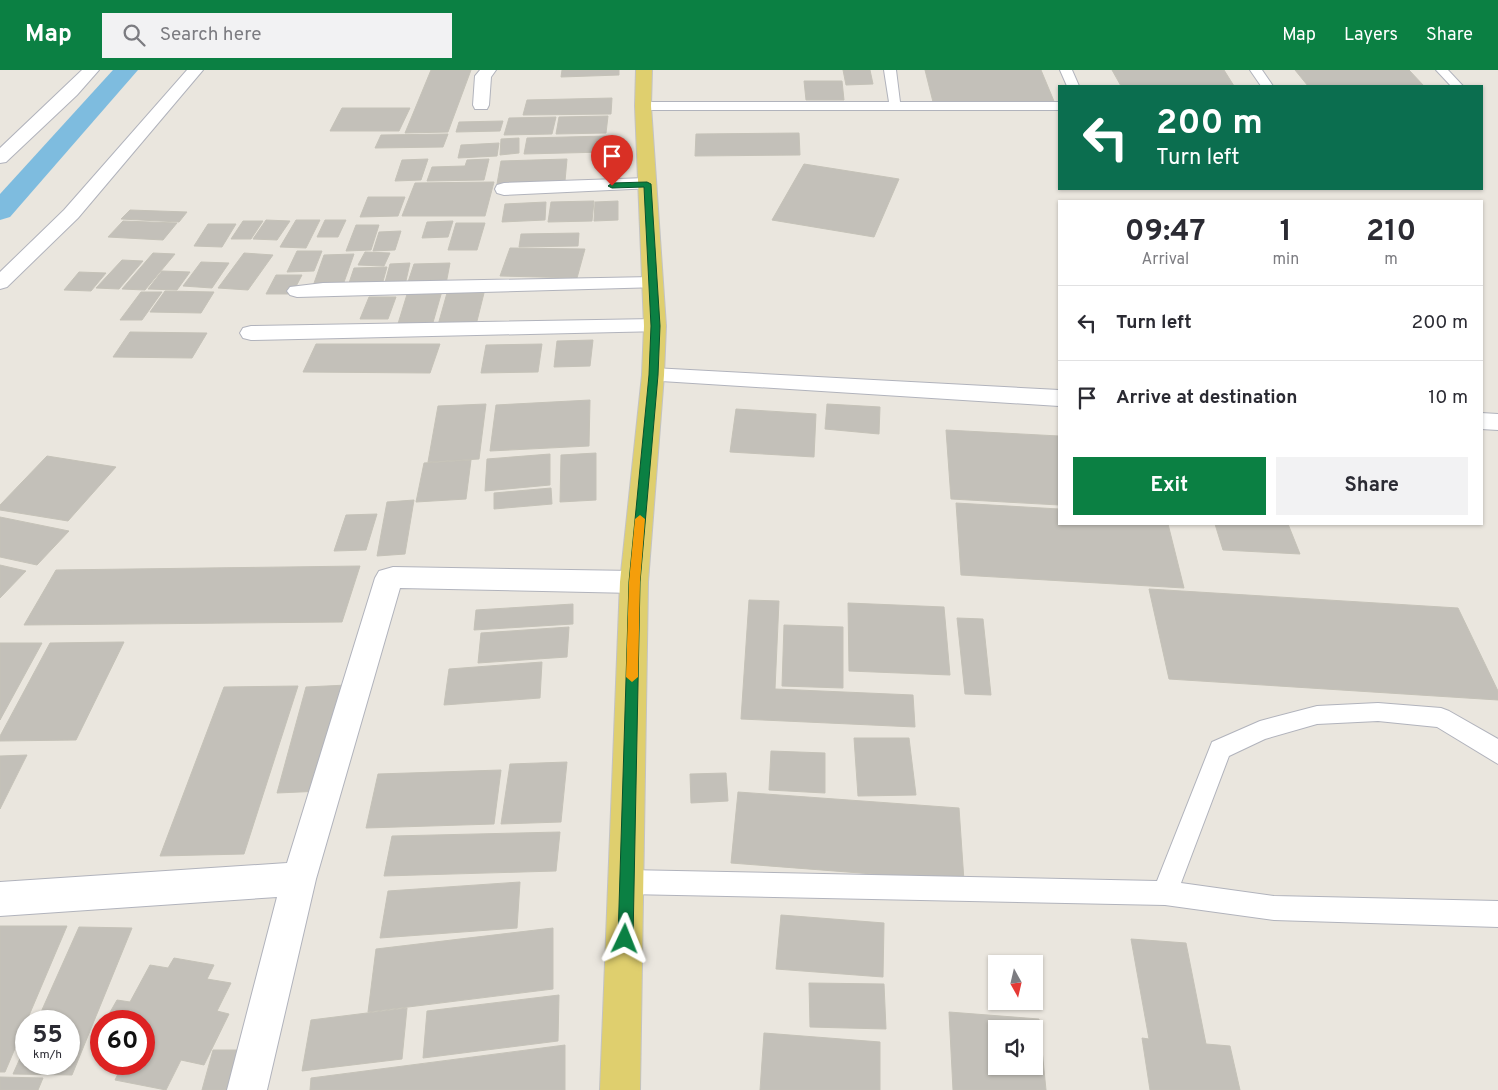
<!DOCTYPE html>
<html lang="en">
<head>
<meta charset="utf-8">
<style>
	:root { --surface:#fff; --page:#f2f2f3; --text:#2b2b33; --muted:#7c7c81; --line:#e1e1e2; --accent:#0b8043 }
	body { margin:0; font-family:Overpass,sans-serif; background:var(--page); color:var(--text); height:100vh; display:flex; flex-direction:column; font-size:19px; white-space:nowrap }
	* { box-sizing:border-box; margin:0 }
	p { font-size:16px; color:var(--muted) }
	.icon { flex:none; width:28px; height:28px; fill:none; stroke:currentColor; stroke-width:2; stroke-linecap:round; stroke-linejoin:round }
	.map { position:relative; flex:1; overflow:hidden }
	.drawer { position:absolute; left:1058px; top:130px; width:425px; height:325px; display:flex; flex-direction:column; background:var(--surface); border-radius:0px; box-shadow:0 1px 4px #0004 }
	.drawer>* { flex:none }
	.guide { position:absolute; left:1058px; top:15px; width:425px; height:105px; border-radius:0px; box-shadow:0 1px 4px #0004; background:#0b6e4f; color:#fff; overflow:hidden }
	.needle { width:32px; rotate:172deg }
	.buttons { position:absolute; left:988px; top:885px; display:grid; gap:10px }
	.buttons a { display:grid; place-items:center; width:55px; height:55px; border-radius:0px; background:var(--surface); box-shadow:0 1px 4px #0004; font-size:25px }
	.speed { position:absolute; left:15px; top:940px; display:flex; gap:10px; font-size:25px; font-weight:700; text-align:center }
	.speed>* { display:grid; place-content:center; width:65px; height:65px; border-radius:50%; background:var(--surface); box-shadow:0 1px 4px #0004; line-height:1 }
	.speed small { font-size:12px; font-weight:400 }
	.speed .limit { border:8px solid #d22; background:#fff; color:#111 }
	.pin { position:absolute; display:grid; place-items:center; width:42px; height:42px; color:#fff; margin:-51px -21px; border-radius:50% 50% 50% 0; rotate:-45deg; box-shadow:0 0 5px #0007 }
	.pin .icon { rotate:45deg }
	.me { position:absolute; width:55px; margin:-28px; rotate:2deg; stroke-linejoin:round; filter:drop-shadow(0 0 4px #0008) }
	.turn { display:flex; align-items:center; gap:18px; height:105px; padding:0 15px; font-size:22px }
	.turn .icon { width:65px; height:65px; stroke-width:2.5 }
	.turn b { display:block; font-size:35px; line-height:42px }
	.eta { display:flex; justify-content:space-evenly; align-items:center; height:85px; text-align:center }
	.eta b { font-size:30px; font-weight:700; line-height:35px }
	.action { display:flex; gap:10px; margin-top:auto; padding:10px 15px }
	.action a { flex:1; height:58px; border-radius:0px; background:var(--accent); color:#fff; font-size:20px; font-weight:700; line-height:58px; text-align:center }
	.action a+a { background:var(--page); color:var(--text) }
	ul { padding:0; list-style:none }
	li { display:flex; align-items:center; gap:15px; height:75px; padding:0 15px; border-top:1px solid var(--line) }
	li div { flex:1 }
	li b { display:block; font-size:19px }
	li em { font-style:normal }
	header { display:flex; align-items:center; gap:30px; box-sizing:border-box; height:70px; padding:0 25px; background:var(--accent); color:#fff }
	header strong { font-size:24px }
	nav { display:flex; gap:28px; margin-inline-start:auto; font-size:18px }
	.search { width:350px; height:45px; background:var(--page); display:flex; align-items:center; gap:12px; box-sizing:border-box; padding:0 18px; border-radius:0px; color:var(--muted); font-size:19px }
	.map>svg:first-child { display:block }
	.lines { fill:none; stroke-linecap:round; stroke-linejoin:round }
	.canal { fill:#7ebcdf; fill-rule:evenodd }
	.building { fill:#c3c0b9; stroke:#c5c2b8; fill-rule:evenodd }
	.service-casing { stroke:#b1b3bc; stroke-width:2 }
	.minor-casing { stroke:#b1b3bc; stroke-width:2 }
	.tertiary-casing { stroke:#b1b3bc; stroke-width:2 }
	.primary-casing { stroke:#c3c3c3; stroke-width:2 }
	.service { fill:#fff; fill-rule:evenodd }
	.minor { fill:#fff; fill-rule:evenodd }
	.tertiary { fill:#fff; fill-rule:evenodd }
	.primary { fill:#dfcf6e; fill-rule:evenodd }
	.route { fill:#0b8043; stroke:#07532c }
	.slow { fill:#f59e0b }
</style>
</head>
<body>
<header>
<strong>Map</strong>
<div class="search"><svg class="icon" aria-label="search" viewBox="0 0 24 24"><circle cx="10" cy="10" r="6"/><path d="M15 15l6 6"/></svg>Search here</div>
<nav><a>Map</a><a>Layers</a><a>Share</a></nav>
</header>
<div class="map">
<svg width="1498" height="1020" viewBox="0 0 1498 1020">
	<rect width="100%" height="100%" fill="#eae6de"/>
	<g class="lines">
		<path class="canal" d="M113 0H138L10 147 0 150V124Z"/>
	</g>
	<path class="building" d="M431 0H471L448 62 405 63Z
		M562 0H619V5L561 7Z
		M843 0H870L873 14 846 15Z
		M925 0H1041L1056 36H934Z
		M1112 0H1224L1234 16H1121Z
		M1295 0H1409L1424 16H1308Z
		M804 11H842L844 30H806Z
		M612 28 611 44 523 45 527 30Z
		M342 38H410L399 61H330Z
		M608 46 606 63 556 64 559 47Z
		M556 47 552 64 504 65 509 48Z
		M503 51 500 61 456 62 459 52Z
		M799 63 800 85 695 86 696 64Z
		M448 64 443 77 375 78 381 65Z
		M607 66 605 82 524 84 527 68Z
		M519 68V83L500 85 501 69Z
		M499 73 497 86 458 88 461 75Z
		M428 89 421 110 395 111 402 90Z
		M489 89 484 110 427 111 432 97 465 96 467 90Z
		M567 89 565 111 497 114 501 91Z
		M804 94 899 109 874 167 772 150Z
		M494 112 485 146H402L415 113Z
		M368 127H405L398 146 360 147Z
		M594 131 592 151 548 152 551 132Z
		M618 131V150L594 151 595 132Z
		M546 132 545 150 502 152 505 134Z
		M130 140 187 142 179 152 121 149Z
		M266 150 290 151 277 170 253 169Z
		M296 150H320L306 178 280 177Z
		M325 150H346L338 167H317Z
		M123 151 177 153 163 170 108 167Z
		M243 151H263L251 169H231Z
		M453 151 448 167 422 168 427 152Z
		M456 153H485L477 180H448Z
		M208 154H236L222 177 194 176Z
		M356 155H379L371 180 346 181Z
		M401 161 395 180 373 181 379 162Z
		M579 163 578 176 519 177 521 164Z
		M510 178 585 179 577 208 500 206Z
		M297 181H322L314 201 287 202Z
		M365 182 390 183 384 196 358 195Z
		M153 183 175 184 145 220 122 219Z
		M244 183 273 185 248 220 218 218Z
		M354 184 343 215 313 216 324 185Z
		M122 190 143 191 119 219 96 218Z
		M201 192 229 193 212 218 183 216Z
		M410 193 405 215 384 216 390 194Z
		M450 193 446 214 407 215 414 194Z
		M387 197 382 215 348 216 354 198Z
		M162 201 190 202 177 220 148 219Z
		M79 202 106 203 91 221 64 220Z
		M276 205H302L292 224H266Z
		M165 221 214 222 201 243 150 242Z
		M408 221H442L432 256 397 257Z
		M141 222H162L142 250H120Z
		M447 223H484L476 255H438Z
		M369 227H396L388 249H360Z
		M130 262 207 263 192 288 113 287Z
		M593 270 590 296 554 297 557 271Z
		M316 274H440L430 303 303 302Z
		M542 274 538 302 481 303 486 275Z
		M590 330 589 376 490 381 496 335Z
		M486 334 479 389 428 392 438 336Z
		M827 334 880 337 879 364 825 359Z
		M736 339 816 344 814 387 730 382Z
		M946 360 1059 366V435L951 429Z
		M596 383V430L560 432 561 385Z
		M550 384V415L485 421 487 389Z
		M47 386 116 397 68 451 0 440V435Z
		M471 390 466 429 416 432 424 393Z
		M551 418 552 434 494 439V423Z
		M414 430 405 484 377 486 387 432Z
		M956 433 1059 439V454H1168L1184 518 961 505Z
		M377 444 366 480 334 481 346 445Z
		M0 447 69 461 37 495 0 487Z
		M1215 454H1288L1300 484 1223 480Z
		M0 495 26 501 0 528Z
		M360 496 342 552 24 555 56 500Z
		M1149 519 1458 538 1498 621V630L1169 609Z
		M749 530 779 531 775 619 913 625 915 657 741 649Z
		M848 533 944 537 950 605 849 601Z
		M573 534V554L474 560 476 540Z
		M957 548 983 549 991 625 965 624Z
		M784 555 843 557V618L782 616Z
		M569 557 567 587 478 593 481 563Z
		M124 572 76 670 0 671V666L50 573Z
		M0 573H42L0 650Z
		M542 592 540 628 444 635 449 599Z
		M347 615 322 721 277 723 306 617Z
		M298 616 244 784 160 786 224 617Z
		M854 668H909L916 725 858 726Z
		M771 681 825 683V723L769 720Z
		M27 685 0 739V686Z
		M567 692 561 752 501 754 510 694Z
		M501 700 494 754 366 758 378 704Z
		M726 703 728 731 691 733 690 704Z
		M738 722 959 738 964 811 731 793Z
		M560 762 556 801 384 806 392 766Z
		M520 812 517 858 380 868 388 821Z
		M781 845 884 853 883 907 776 899Z
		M0 856H67L5 1002H0Z
		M79 857 132 858 72 1005 13 1004 26 975V994H69V951H37Z
		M553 858V919L368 942 376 879Z
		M1131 869 1186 873 1206 974 1230 976 1240 1020H1150L1142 968 1149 969Z
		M174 888 214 895 207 909 231 913 217 941 229 944 204 995 181 990 166 1020 115 1010 123 994H144V951H105L117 930 130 932 150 895 168 898Z
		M809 913 884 914 886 959 810 957Z
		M559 925 558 971 423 988 427 941Z
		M407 938 402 989 302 1001 311 950Z
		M949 942 1039 949 1046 1020H953ZM996 959H1034V996H996Z
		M764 963 880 972V1020H760Z
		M565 975V1020H310L311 1008Z
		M213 980H252L240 1020H202Z
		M0 1007 43 1008 38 1020H0Z"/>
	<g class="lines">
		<g class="service-casing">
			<path id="service" d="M884 0H896L900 32H1059V40H643L637 36 643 32H889Z
				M1060 0H1072L1079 16H1067Z
				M1250 0H1262L1273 16H1261Z
				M1436 0H1448L1463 16H1451Z
				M1378 633 1441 638 1449 641 1498 669V694L1437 657 1378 651 1317 654 1265 669 1229 686 1181 813 1274 826 1498 831V857L1274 850 1165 835 627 824 618 821 614 812 618 803 627 800 1157 811 1212 672 1260 651 1317 636Z"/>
		</g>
		<g class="minor-casing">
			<path id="minor" d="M82 0H99L77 25 6 92 0 93V78Z
				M187 0H203L78 148 7 217 0 219V202L64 140Z
				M480 0H496L491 7 489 35 487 39H475L473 35 475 6Z
				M647 108 653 110 656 114 653 118 504 125 497 123 495 119 497 115 504 113Z
				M653 207 660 209 663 213 660 217 297 227 290 225 287 221 290 217 323 213Z
				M655 249 663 251 666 256 663 261 251 270 243 268 240 263 243 258 251 256Z
				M393 497 634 501 644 505 648 512 644 519 634 523 400 518 316 809 267 1020H227L277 827 0 846V812L287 793 375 508 379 501Z"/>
		</g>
		<g class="tertiary-casing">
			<path id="tertiary" d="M653 298 1059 320V336L645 310 642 305 645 300Z
				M1481 343 1498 344V360L1481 359Z"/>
		</g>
		<g class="primary-casing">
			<path id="primary" d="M636 0H652L651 36 666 256 664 305 648 512 640 1020H600L620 512 642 305 644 256 635 36Z"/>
		</g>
		<use href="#service" class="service"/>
		<use href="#minor" class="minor"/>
		<use href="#tertiary" class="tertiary"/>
		<use href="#primary" class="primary"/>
	</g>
	<path class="route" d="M647 112 651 114 660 256 658 305 640 512 633 869 630 874 625 876 620 874 618 869 629 512 649 305 651 256 644 117 612 118 608 116 612 113Z"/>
	<path class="slow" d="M640 445 645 449 640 512 638 607 632 612 626 607 629 512 635 449Z"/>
</svg>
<div class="buttons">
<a><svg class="needle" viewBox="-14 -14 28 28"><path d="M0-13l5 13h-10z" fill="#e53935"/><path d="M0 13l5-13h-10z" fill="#7c7c81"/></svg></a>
<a><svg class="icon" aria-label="sound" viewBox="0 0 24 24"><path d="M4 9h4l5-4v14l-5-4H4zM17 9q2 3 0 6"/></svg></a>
</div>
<div class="speed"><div>55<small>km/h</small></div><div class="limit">60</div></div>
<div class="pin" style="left:612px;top:116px;background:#d93025"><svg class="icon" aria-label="arrive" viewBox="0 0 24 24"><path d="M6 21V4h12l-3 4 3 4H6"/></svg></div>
<svg class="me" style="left:625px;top:869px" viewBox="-20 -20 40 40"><path d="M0-17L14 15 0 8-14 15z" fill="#0b8043" stroke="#fff" stroke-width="4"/></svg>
<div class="guide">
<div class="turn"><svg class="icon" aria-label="left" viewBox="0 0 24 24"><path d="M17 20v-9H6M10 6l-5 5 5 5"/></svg><div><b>200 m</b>Turn left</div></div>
</div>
<section class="drawer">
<div class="eta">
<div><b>09:47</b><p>Arrival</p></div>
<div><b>1</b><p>min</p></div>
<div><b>210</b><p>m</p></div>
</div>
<ul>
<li><svg class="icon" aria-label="left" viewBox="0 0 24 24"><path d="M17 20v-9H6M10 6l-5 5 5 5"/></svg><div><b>Turn left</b></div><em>200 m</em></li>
<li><svg class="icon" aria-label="arrive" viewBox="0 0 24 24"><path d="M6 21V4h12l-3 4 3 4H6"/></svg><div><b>Arrive at destination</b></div><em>10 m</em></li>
</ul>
<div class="action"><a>Exit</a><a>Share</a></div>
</section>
</div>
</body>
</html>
